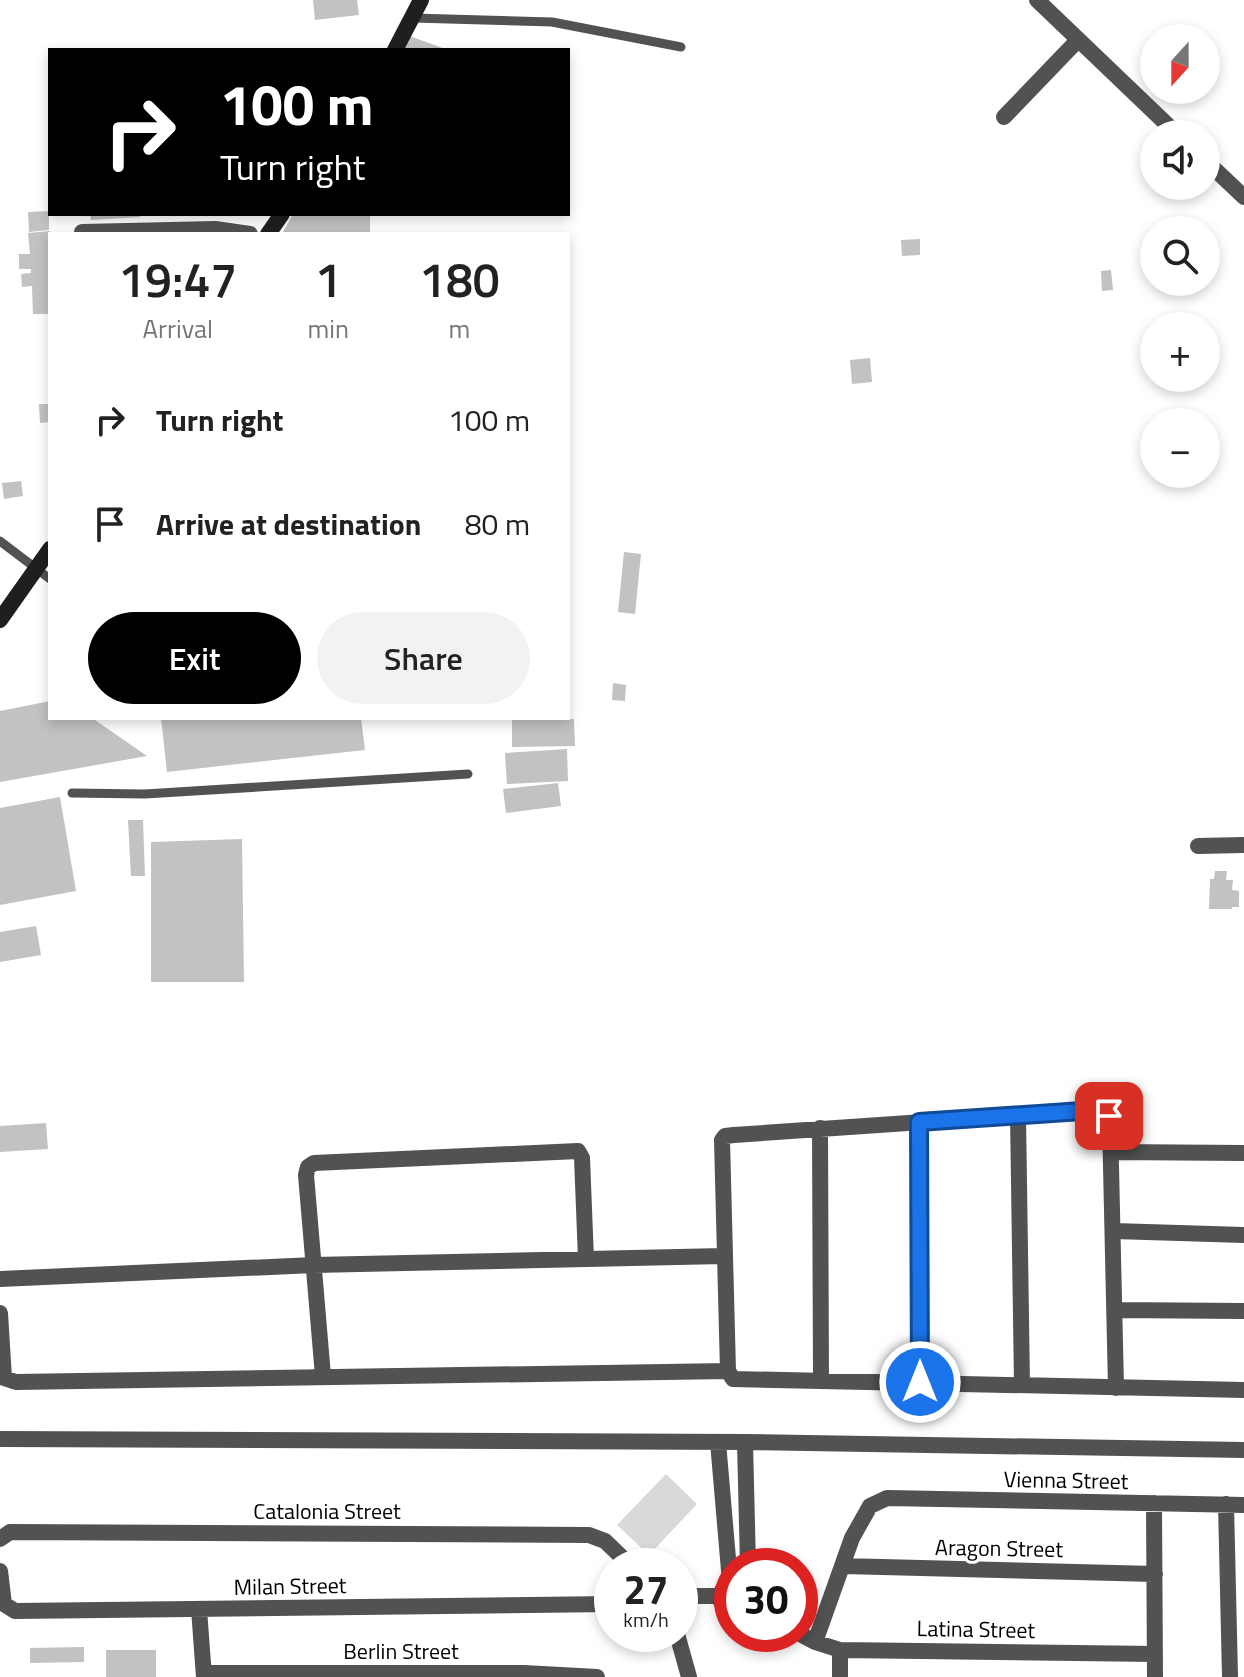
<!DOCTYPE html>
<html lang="en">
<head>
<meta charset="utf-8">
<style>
	:root { --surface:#fff; --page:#f2f2f2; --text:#222; --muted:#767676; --accent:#000 }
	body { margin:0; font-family:"Titillium Web",sans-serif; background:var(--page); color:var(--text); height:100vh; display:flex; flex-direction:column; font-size:30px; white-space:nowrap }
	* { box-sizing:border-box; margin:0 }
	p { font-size:26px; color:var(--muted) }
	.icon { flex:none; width:44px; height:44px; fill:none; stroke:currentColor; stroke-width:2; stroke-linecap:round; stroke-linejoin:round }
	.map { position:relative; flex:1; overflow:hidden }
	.details { position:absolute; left:48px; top:232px; width:522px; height:488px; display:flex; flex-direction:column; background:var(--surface); border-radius:0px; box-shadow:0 4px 12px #0003 }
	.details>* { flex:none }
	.hud { position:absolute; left:48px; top:48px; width:522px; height:168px; border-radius:0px; box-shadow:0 4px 12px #0003; background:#000; color:#fff; overflow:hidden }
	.needle { width:52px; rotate:201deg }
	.tools { position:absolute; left:1140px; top:24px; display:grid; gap:16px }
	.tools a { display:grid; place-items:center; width:80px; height:80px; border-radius:50%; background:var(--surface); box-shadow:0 4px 12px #0003; font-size:40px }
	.speed { position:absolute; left:594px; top:1548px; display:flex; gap:16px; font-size:40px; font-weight:700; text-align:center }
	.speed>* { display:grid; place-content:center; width:104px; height:104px; border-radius:50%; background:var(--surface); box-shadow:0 4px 12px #0003; line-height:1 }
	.speed small { font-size:20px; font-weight:400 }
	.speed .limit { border:12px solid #d22; background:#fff; color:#111 }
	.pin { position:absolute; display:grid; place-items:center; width:68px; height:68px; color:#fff; margin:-34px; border-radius:16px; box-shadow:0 4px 12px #0006 }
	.me { position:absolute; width:88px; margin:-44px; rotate:0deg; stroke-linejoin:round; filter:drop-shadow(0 0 6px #0008) }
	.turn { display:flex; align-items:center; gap:28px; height:168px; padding:0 40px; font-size:36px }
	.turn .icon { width:104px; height:104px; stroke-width:2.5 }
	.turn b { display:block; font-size:56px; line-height:68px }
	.eta { display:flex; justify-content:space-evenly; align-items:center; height:136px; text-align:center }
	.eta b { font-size:48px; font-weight:600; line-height:56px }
	.cta { display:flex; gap:16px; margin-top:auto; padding:16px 40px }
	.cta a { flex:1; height:92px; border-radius:48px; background:var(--accent); color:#fff; font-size:32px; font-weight:600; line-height:92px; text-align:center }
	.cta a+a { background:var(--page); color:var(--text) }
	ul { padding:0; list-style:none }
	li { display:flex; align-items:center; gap:24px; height:104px; padding:0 40px }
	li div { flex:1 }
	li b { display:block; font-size:30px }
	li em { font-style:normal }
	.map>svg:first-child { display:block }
	.green { fill:#d9d9d9 }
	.building { fill:#c2c2c2 }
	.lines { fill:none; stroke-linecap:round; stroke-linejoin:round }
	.lane { stroke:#525252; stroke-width:9 }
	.street { stroke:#525252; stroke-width:16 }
	.secondary { stroke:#1f1f1f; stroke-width:16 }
	.route-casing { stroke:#114b97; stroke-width:20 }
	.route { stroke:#1a73e8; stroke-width:14 }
	.labels { text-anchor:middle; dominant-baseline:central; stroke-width:6; stroke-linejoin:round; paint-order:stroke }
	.street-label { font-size:22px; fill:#000; stroke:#fff }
</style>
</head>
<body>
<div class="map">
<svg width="1244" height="1677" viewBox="0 0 1244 1677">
	<rect width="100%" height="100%" fill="#fff"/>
	<path class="green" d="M666 1474 697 1504 649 1555 617 1525Z"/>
	<path class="building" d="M313 0H357L359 15 315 20Z
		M407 35 448 50H402Z
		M49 211V230L29 232 28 212Z
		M90 214H140V217L91 220Z
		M293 214H370V234H282Z
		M50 231V314H33L32 286 22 287 21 274 31 273V269H19V254H30L28 233Z
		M920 239V255L902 256 901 240Z
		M1111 270 1113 290 1102 291 1101 271Z
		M870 358 872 382 852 384 850 360Z
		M39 404H50V422L40 423Z
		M21 481 23 496 4 499 2 483Z
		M624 552 641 554 635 614 618 612Z
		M613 683 626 685 625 701 612 700Z
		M50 701V718H92L147 756 0 782V711Z
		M161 718H361L365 750 167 772Z
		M574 719 575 746 512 747V720Z
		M567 749 568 781 507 784 505 753Z
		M558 783 561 806 506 813 503 789Z
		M60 797 76 891 0 905V808Z
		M128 820H143L145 876H131Z
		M242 839 244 982H151V842Z
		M1215 871H1227L1226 880H1233L1232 890 1239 891V907H1232V909H1209L1210 879H1214Z
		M36 926 41 955 0 962V932Z
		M46 1123 48 1149 0 1152V1126Z
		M84 1647V1662L30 1663V1648Z
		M106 1650H156V1677H106Z"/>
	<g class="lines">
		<path class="lane" d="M413 18 552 22 681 47
			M0 541 50 579
			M72 793 145 794 468 774"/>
		<path class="street" d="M1037 0 1177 134
			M1004 117 1078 40
			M1206 161 1244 197
			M82 232 215 229 250 234
			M1198 846 1244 845
			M1018 1115 1022 1385
			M919 1122 920 1382
			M820 1128 821 1380
			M1111 1152 1244 1153
			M1114 1231 1244 1235
			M0 1279 314 1265 723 1256
			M1115 1310 1244 1311
			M0 1313 4 1378 16 1382 728 1371
			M323 1376 306 1175 308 1167 314 1163 578 1151 582 1158 586 1259
			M1116 1388 1110 1122 1106 1113 1097 1110 734 1135 725 1136 722 1140 728 1371 733 1379 1244 1390
			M0 1439 745 1442 1244 1450
			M718 1442 730 1582
			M745 1442 748 1566
			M1154 1503 1155 1677
			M1226 1504 1230 1677
			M0 1539 10 1532 589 1535 605 1541 631 1566
			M843 1566 1155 1574
			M0 1571 4 1604 15 1611 612 1604
			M732 1582C716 1589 717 1606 732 1614
			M680 1596H720
			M199 1609 204 1677
			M677 1634 689 1677
			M800 1634 815 1642 840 1650 1155 1654
			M815 1642 852 1538 870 1506 887 1498 1244 1505
			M204 1673H524L597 1677
			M840 1677V1650"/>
		<path class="secondary" d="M395 50 421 0
			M268 234 282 214
			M0 620 50 549"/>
	</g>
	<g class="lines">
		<g class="route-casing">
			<path id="route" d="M920 1382 919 1122 1097 1110 1109 1116"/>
		</g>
		<use href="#route" class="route"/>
	</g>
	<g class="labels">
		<g class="street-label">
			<text transform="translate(1066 1480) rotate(1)">Vienna Street</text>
			<text x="327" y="1511">Catalonia Street</text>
			<text transform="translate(999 1548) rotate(1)">Aragon Street</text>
			<text transform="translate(290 1586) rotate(-1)">Milan Street</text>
			<text transform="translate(976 1629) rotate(1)">Latina Street</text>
			<text x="401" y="1651">Berlin Street</text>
		</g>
	</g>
</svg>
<div class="tools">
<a><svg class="needle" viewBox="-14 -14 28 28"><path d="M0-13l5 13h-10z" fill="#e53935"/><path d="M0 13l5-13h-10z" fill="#767676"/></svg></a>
<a><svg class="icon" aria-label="sound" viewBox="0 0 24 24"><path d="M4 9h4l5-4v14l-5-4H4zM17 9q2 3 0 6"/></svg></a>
<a><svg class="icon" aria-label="search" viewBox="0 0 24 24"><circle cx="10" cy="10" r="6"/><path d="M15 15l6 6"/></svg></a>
<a>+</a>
<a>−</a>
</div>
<div class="speed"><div>27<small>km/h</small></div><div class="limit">30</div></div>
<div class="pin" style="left:1109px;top:1116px;background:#d93025"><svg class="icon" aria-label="arrive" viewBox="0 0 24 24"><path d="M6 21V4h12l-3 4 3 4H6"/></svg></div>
<svg class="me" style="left:920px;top:1382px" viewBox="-20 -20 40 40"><circle r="17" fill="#1a73e8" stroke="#fff" stroke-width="3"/><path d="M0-11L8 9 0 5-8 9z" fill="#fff"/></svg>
<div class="hud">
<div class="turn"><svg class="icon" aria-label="right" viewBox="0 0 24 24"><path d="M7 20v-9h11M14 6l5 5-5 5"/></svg><div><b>100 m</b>Turn right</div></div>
</div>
<section class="details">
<div class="eta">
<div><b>19:47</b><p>Arrival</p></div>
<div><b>1</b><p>min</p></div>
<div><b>180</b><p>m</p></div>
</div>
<ul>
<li><svg class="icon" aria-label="right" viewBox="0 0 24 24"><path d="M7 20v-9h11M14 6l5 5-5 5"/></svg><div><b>Turn right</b></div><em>100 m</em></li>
<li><svg class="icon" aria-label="arrive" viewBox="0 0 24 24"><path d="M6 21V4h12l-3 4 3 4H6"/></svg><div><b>Arrive at destination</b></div><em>80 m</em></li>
</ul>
<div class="cta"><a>Exit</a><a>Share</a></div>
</section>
</div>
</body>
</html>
